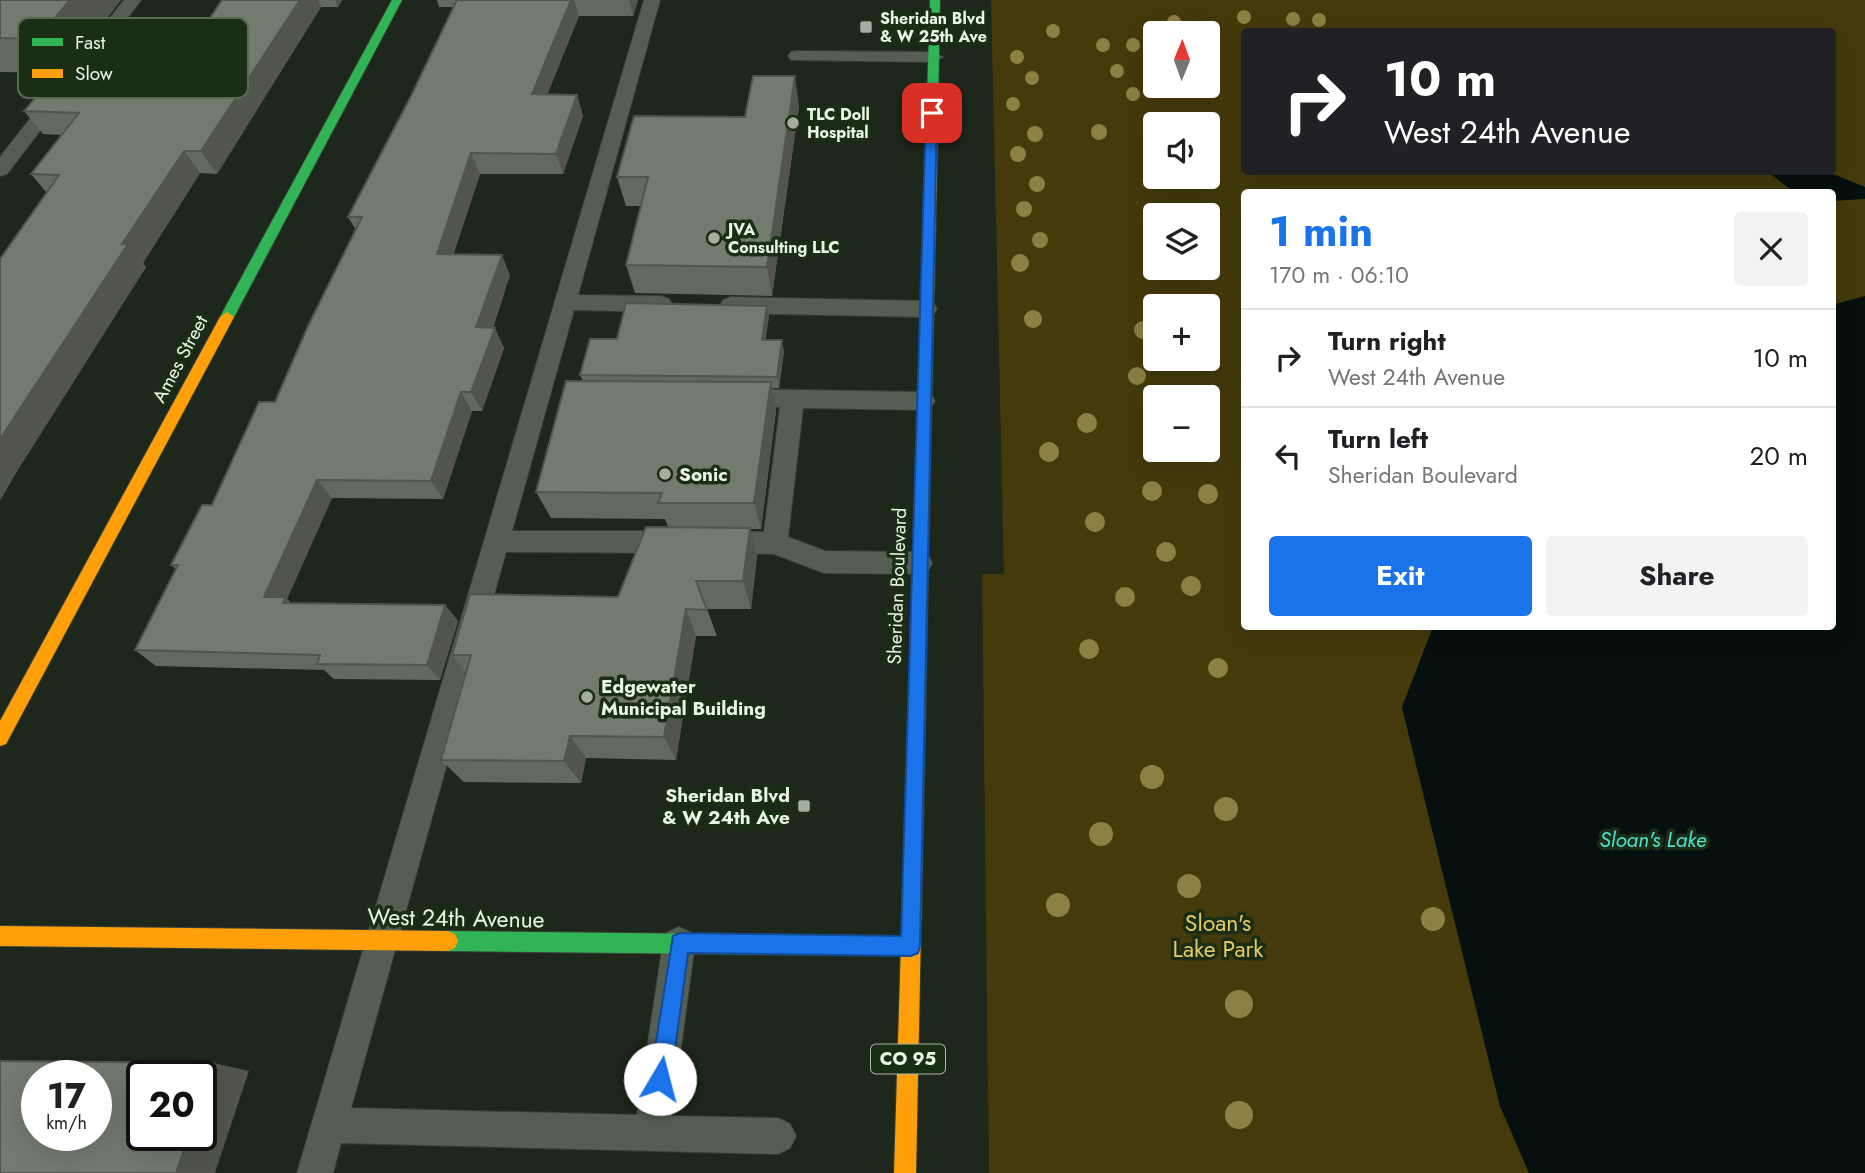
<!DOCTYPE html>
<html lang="en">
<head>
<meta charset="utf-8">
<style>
	:root { --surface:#fff; --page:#f2f2f2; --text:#202124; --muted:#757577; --line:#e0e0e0; --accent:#1a73e8 }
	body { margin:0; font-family:Jost,sans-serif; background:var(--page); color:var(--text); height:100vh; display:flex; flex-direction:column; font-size:26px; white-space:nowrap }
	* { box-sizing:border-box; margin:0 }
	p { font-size:23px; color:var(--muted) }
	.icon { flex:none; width:38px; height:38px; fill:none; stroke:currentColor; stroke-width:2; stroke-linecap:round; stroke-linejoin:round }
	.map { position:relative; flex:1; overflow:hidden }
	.sheet { position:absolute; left:1241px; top:189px; width:595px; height:441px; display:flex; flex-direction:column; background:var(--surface); border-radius:7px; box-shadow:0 7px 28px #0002 }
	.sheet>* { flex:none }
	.hud { position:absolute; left:1241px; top:28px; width:595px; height:147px; border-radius:7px; box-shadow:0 7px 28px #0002; background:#202124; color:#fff; overflow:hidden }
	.needle { width:46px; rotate:1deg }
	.buttons { position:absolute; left:1143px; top:21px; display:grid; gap:14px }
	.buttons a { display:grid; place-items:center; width:77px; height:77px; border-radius:7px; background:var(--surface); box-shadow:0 7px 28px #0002; font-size:35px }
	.speed { position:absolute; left:21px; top:1060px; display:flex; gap:14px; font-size:35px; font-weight:700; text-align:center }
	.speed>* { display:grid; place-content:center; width:91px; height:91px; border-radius:50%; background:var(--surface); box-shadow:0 7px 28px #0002; line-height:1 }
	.speed small { font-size:18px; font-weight:400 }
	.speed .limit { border:4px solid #111; border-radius:10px; background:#fff; color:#111 }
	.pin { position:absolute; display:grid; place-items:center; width:60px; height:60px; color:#fff; margin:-30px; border-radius:14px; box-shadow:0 4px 10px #0006 }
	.me { position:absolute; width:77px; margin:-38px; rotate:8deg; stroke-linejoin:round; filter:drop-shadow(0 0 5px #0008) }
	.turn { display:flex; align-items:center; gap:24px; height:147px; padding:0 28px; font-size:32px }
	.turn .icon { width:91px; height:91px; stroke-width:2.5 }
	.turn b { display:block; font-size:49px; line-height:60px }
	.round { display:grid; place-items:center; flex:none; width:74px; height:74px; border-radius:7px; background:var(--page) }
	.headline { display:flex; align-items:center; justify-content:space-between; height:119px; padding:0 28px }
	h1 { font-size:42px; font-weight:700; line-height:52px; color:var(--accent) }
	.primary-button { display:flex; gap:14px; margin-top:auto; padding:14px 28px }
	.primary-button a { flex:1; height:80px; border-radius:7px; background:var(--accent); color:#fff; font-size:28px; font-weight:700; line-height:80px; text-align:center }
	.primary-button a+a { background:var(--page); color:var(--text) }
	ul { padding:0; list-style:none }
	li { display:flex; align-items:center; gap:21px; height:98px; padding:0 28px; border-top:2px solid var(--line) }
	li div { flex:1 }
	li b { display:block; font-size:26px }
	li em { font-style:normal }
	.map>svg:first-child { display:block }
	.green { fill:#443a0c; fill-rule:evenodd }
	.water { fill:#06110f }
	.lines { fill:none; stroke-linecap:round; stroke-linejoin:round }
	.lane-casing { stroke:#394137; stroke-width:2 }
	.fast-casing { stroke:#394137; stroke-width:2 }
	.slow-casing { stroke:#394137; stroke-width:2 }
	.lane { fill:#565e54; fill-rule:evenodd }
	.fast { fill:#30b455; fill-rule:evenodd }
	.slow { fill:#ff9f0a; fill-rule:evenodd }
	.tree { fill:#8c8143 }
	.wall { fill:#64695f }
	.shaded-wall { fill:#51554d }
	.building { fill:#747a6e; stroke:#51554d; stroke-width:2; fill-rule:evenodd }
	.route { fill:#1a73e8; stroke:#114b97; stroke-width:2 }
	.poi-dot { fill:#a2ae9f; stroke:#1a2d15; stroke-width:2.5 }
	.labels { text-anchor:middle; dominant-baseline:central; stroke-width:7; stroke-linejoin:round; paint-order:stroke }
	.far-poi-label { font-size:16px; font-weight:bold; fill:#e9f6e6; stroke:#1a2d15; text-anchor:start }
	.shield { fill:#1a2d15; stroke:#abbaa7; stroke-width:2 }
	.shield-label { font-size:18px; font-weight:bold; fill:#e9f6e6 }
	.street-label { font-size:19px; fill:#e9f6e6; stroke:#1a2d15 }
	.poi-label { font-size:19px; font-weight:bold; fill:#e9f6e6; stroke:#1a2d15; text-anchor:start }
	.water-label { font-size:21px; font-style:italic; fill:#4ee2d0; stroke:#1a2d15 }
	.near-street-label { font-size:23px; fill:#e9f6e6; stroke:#1a2d15 }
	.near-park-label { font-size:23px; fill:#e6ca63; stroke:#1a2d15 }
	.key { fill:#1a2d15; stroke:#586954; stroke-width:2 }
	.key-label { font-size:19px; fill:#e9f6e6 }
</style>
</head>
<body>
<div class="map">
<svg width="1865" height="1173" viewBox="0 0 1865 1173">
	<rect width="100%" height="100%" fill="#1e271b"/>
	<path class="green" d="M991 0H1865V296L1832 305V192H1244V626L1433 627 1402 708 1500 1106 1529 1173H989L982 574H1004ZM1244 32H1832V172H1244ZM1155 33H1208V86H1155ZM1155 124H1208V177H1155ZM1155 215H1208V268H1155ZM1155 306H1208V359H1155ZM1155 397H1208V450H1155Z"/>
	<path class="water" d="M1768 172H1828L1865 187V199L1832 201V192H1794Z
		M1865 296V1173H1529L1500 1106 1402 707 1433 627 1832 626V305Z"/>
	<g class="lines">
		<g class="lane-casing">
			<path id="lane" d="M124 0H141L104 49H92L89 45Z
				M644 0H660L578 295 661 296 669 299 672 304 669 309 661 312 574 310 512 531H677L686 535 690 542 686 549 677 553 506 552 351 1108 637 1115 663 943 668 932 679 927 690 932 695 943 672 1116 778 1118 790 1124 796 1136 790 1148 778 1154 341 1143 333 1173H297Z
				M797 51 934 52 943 57 934 62 791 60 788 56 791 52Z
				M57 91 66 97 7 174 0 176V157L50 93Z
				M731 297 926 301 934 304 937 309 934 314 926 317 731 313 723 310 720 305 723 300Z
				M739 389 923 392 931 395 935 401 931 407 923 410 803 408 788 537 825 551 919 552 928 555 932 563 928 571 919 574 824 573 774 554 719 553 710 549 706 542 710 535 719 531 764 532 780 407 731 404 727 398 731 392Z"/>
		</g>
		<g class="fast-casing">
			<path id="fast" d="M392 0H402L234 317 227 322 222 320 220 317Z
				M930 0H940L937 165 931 169 925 165Z
				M924 424 931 429 924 781 921 787 915 789 909 787 906 781 917 429Z
				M448 931 911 936 918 939 921 946 918 953 911 956 448 951 441 948 438 941 441 934Z"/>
		</g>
		<g class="slow-casing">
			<path id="slow" d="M931 161 937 165 931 429 924 434 917 429 925 165Z
				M227 312 234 317 6 744 0 746V721L220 317Z
				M915 773 921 775 924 781 916 1173H894L906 781 909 775Z
				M0 926 448 931 455 934 458 941 455 948 448 951 0 946Z"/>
		</g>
		<use href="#lane" class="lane"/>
		<use href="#fast" class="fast"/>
		<use href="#slow" class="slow"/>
	</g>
	<g class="tree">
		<circle cx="1244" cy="17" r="7"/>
		<circle cx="1293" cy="19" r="7"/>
		<circle cx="1319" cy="20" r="7"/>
		<circle cx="1174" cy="22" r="7"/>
		<circle cx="1053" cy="31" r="7"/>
		<circle cx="1103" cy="45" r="7"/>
		<circle cx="1133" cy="45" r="7"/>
		<circle cx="1017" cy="57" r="7"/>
		<circle cx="1117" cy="71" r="7"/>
		<circle cx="1032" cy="78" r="7"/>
		<circle cx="1133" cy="94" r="7"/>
		<circle cx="1013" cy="104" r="7"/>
		<circle cx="1099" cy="132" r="8"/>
		<circle cx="1035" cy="134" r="8"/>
		<circle cx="1018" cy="154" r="8"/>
		<circle cx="1037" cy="184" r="8"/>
		<circle cx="1024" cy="209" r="8"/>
		<circle cx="1040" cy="240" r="8"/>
		<circle cx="1020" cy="263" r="9"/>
		<circle cx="1033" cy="319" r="9"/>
		<circle cx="1143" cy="330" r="9"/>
		<circle cx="1137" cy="376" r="9"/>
		<circle cx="1087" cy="423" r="10"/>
		<circle cx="1049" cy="452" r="10"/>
		<circle cx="1152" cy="491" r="10"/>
		<circle cx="1208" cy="494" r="10"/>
		<circle cx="1095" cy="522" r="10"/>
		<circle cx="1166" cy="552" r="10"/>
		<circle cx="1191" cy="586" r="10"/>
		<circle cx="1125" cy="597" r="10"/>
		<circle cx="1089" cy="649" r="10"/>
		<circle cx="1218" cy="668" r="10"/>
		<circle cx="1152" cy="777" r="12"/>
		<circle cx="1226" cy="809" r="12"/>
		<circle cx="1101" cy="834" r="12"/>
		<circle cx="1189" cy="886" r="12"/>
		<circle cx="1058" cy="905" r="12"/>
		<circle cx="1433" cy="919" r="12"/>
		<circle cx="1239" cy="1004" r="14"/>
		<circle cx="1239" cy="1115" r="14"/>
	</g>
	<path class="wall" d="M0 0H121L107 18H210L222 0H342L338 7H321L217 174 200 173 143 263 146 267 19 468 46 192 31 174 61 135 43 134 24 111 56 73 0 72Z
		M437 0H638L633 16H579L547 95H577L583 116 563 174H480L453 255 510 275 493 328 504 348 482 411H472L443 499 332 498 287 599 291 603 445 605 458 621 440 680 334 679 324 670 156 666 135 650 176 569 171 565 212 505 275 402 356 230 348 217 411 96 453 7H439Z
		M799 106 772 296 635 293 626 265 641 206H626L617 177 745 117Z
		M769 316 765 340 784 351 779 388H772L776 411 761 529H750L757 556 751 609H707L717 636H696L676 760 586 758 581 783 464 782 441 760 466 672 452 655 618 597 668 527 665 519 551 518 536 492 583 381 580 375 617 339Z"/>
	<path class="shaded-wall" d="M70 0H121L63 73 37 39Z
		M300 0H318L321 7 217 174 201 151Z
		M335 0H342L338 7Z
		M571 0H574L579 16 539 115 532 94Z
		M629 0H638L633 16Z
		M795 76 799 106 772 296 767 267Z
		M577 95 583 116 563 174 556 154Z
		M184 151 200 173 143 263 146 267 19 468 0 501V439L122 244Z
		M471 153 480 174 447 274 437 254Z
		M502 255 510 275 486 347 476 327Z
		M767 306 769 316 764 351 762 340Z
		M495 328 504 348 482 411 471 392Z
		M782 340 784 351 779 388 777 377Z
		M771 382 776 411 761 529 754 503Z
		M461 392 472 411 443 499 431 481Z
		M317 480 332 498 287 599 302 614 264 597Z
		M750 528 757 556 751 609 743 581Z
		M445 605 458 621 440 680 427 665Z
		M686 609 696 636 676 760 664 737Z
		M570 736 586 758 581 783 564 761Z
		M214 1063 249 1071 215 1173H176L189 1136H201V1099Z"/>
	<path class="building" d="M0 0H70L37 39 0 38Z
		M222 0H300L201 151H184L122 244H128L0 439V259L59 175 31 174 79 113 24 111 104 18H210Z
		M457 0H571L532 94 577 95 556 154 471 153 437 254 502 255 476 327 495 328 471 392H461L431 481 317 480 264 597H285L283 603 445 605 427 665 317 664 320 655 135 650 178 565H171L202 505H212L259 402H275L308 326 362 217H348L411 96Z
		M753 76H795L767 267 626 265 648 177H617L634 116 745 117Z
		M626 303 767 306 762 340H782L777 377 580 375 590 339H617Z
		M566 381 771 382 754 503H658L662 493 536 492Z
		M646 527 750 528 743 581H696L707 610 686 609 664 737 570 736 564 761 441 760 471 655H452L470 594 618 597Z
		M0 1061 214 1063 201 1099V1076H142V1136H189L176 1173H0ZM37 1076H96V1136H37Z"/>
	<path class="route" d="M932 110 937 113 920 946 918 953 911 956 688 953 671 1079 668 1087 660 1090 653 1087 650 1079 673 936 680 933 901 936 926 113Z"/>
	<g class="poi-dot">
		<rect x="859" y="20" width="14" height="14" rx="3.5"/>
		<circle cx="793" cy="123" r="7"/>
		<circle cx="714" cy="238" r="7"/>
		<circle cx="665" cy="474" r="7"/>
		<circle cx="587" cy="697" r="7"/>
		<rect x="797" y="799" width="14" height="14" rx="3.5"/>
	</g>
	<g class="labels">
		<g class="far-poi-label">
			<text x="880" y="18">Sheridan Blvd<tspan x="880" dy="18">&amp; W 25th Ave</tspan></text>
			<text x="807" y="114">TLC Doll<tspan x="807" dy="18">Hospital</tspan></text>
			<text x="728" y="229">JVA<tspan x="728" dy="18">Consulting LLC</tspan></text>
		</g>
		<rect class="shield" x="871" y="1044.5" width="74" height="29" rx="5"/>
		<g class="shield-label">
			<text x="908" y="1059">CO 95</text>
		</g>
		<g class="street-label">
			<text transform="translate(180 359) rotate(-62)">Ames Street</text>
			<text transform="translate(897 586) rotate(-88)">Sheridan Boulevard</text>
		</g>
		<g class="poi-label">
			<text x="679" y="474">Sonic</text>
			<text x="601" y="686">Edgewater<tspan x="601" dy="22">Municipal Building</tspan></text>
			<text x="790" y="795" text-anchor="end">Sheridan Blvd<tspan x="790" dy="22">&amp; W 24th Ave</tspan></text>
		</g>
		<g class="water-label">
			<text x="1653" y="840">Sloan's Lake</text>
		</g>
		<g class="near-street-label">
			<text transform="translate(456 918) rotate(1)">West 24th Avenue</text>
		</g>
		<g class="near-park-label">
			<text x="1218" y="923">Sloan's<tspan x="1218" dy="26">Lake Park</tspan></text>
		</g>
	</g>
	<rect x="18" y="18" width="230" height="80" rx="10" class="key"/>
	<rect x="32" y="38" width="31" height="8" fill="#30b455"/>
	<rect x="32" y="69" width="31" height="9" fill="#ff9f0a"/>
	<g class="key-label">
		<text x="75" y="49">Fast</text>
		<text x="75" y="80">Slow</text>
	</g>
</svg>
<div class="buttons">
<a><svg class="needle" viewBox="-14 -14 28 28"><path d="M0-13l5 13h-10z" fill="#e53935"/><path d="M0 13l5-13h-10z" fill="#757577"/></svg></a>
<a><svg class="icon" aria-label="sound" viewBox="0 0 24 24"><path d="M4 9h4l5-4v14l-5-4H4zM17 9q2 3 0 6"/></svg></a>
<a><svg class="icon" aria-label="layers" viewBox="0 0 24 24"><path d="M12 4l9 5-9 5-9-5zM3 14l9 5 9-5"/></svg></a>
<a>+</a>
<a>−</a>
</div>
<div class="speed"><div>17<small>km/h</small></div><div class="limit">20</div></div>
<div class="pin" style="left:932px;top:113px;background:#d93025"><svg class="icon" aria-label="arrive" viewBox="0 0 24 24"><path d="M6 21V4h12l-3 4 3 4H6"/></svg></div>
<svg class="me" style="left:660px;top:1079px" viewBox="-20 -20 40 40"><circle r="19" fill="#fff"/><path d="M0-13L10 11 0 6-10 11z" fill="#1a73e8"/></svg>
<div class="hud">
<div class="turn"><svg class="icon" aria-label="right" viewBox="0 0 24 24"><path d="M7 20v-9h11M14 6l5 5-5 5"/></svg><div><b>10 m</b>West 24th Avenue</div></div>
</div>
<section class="sheet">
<div class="headline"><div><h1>1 min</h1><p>170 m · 06:10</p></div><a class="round"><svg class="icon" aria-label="close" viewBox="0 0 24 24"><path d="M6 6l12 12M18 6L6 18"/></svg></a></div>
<ul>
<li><svg class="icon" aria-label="right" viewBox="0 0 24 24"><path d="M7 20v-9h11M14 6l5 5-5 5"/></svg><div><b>Turn right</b><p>West 24th Avenue</p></div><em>10 m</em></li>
<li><svg class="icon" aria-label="left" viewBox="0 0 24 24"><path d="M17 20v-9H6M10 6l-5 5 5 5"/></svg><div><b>Turn left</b><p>Sheridan Boulevard</p></div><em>20 m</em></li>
</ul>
<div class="primary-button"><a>Exit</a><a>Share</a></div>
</section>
</div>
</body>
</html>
